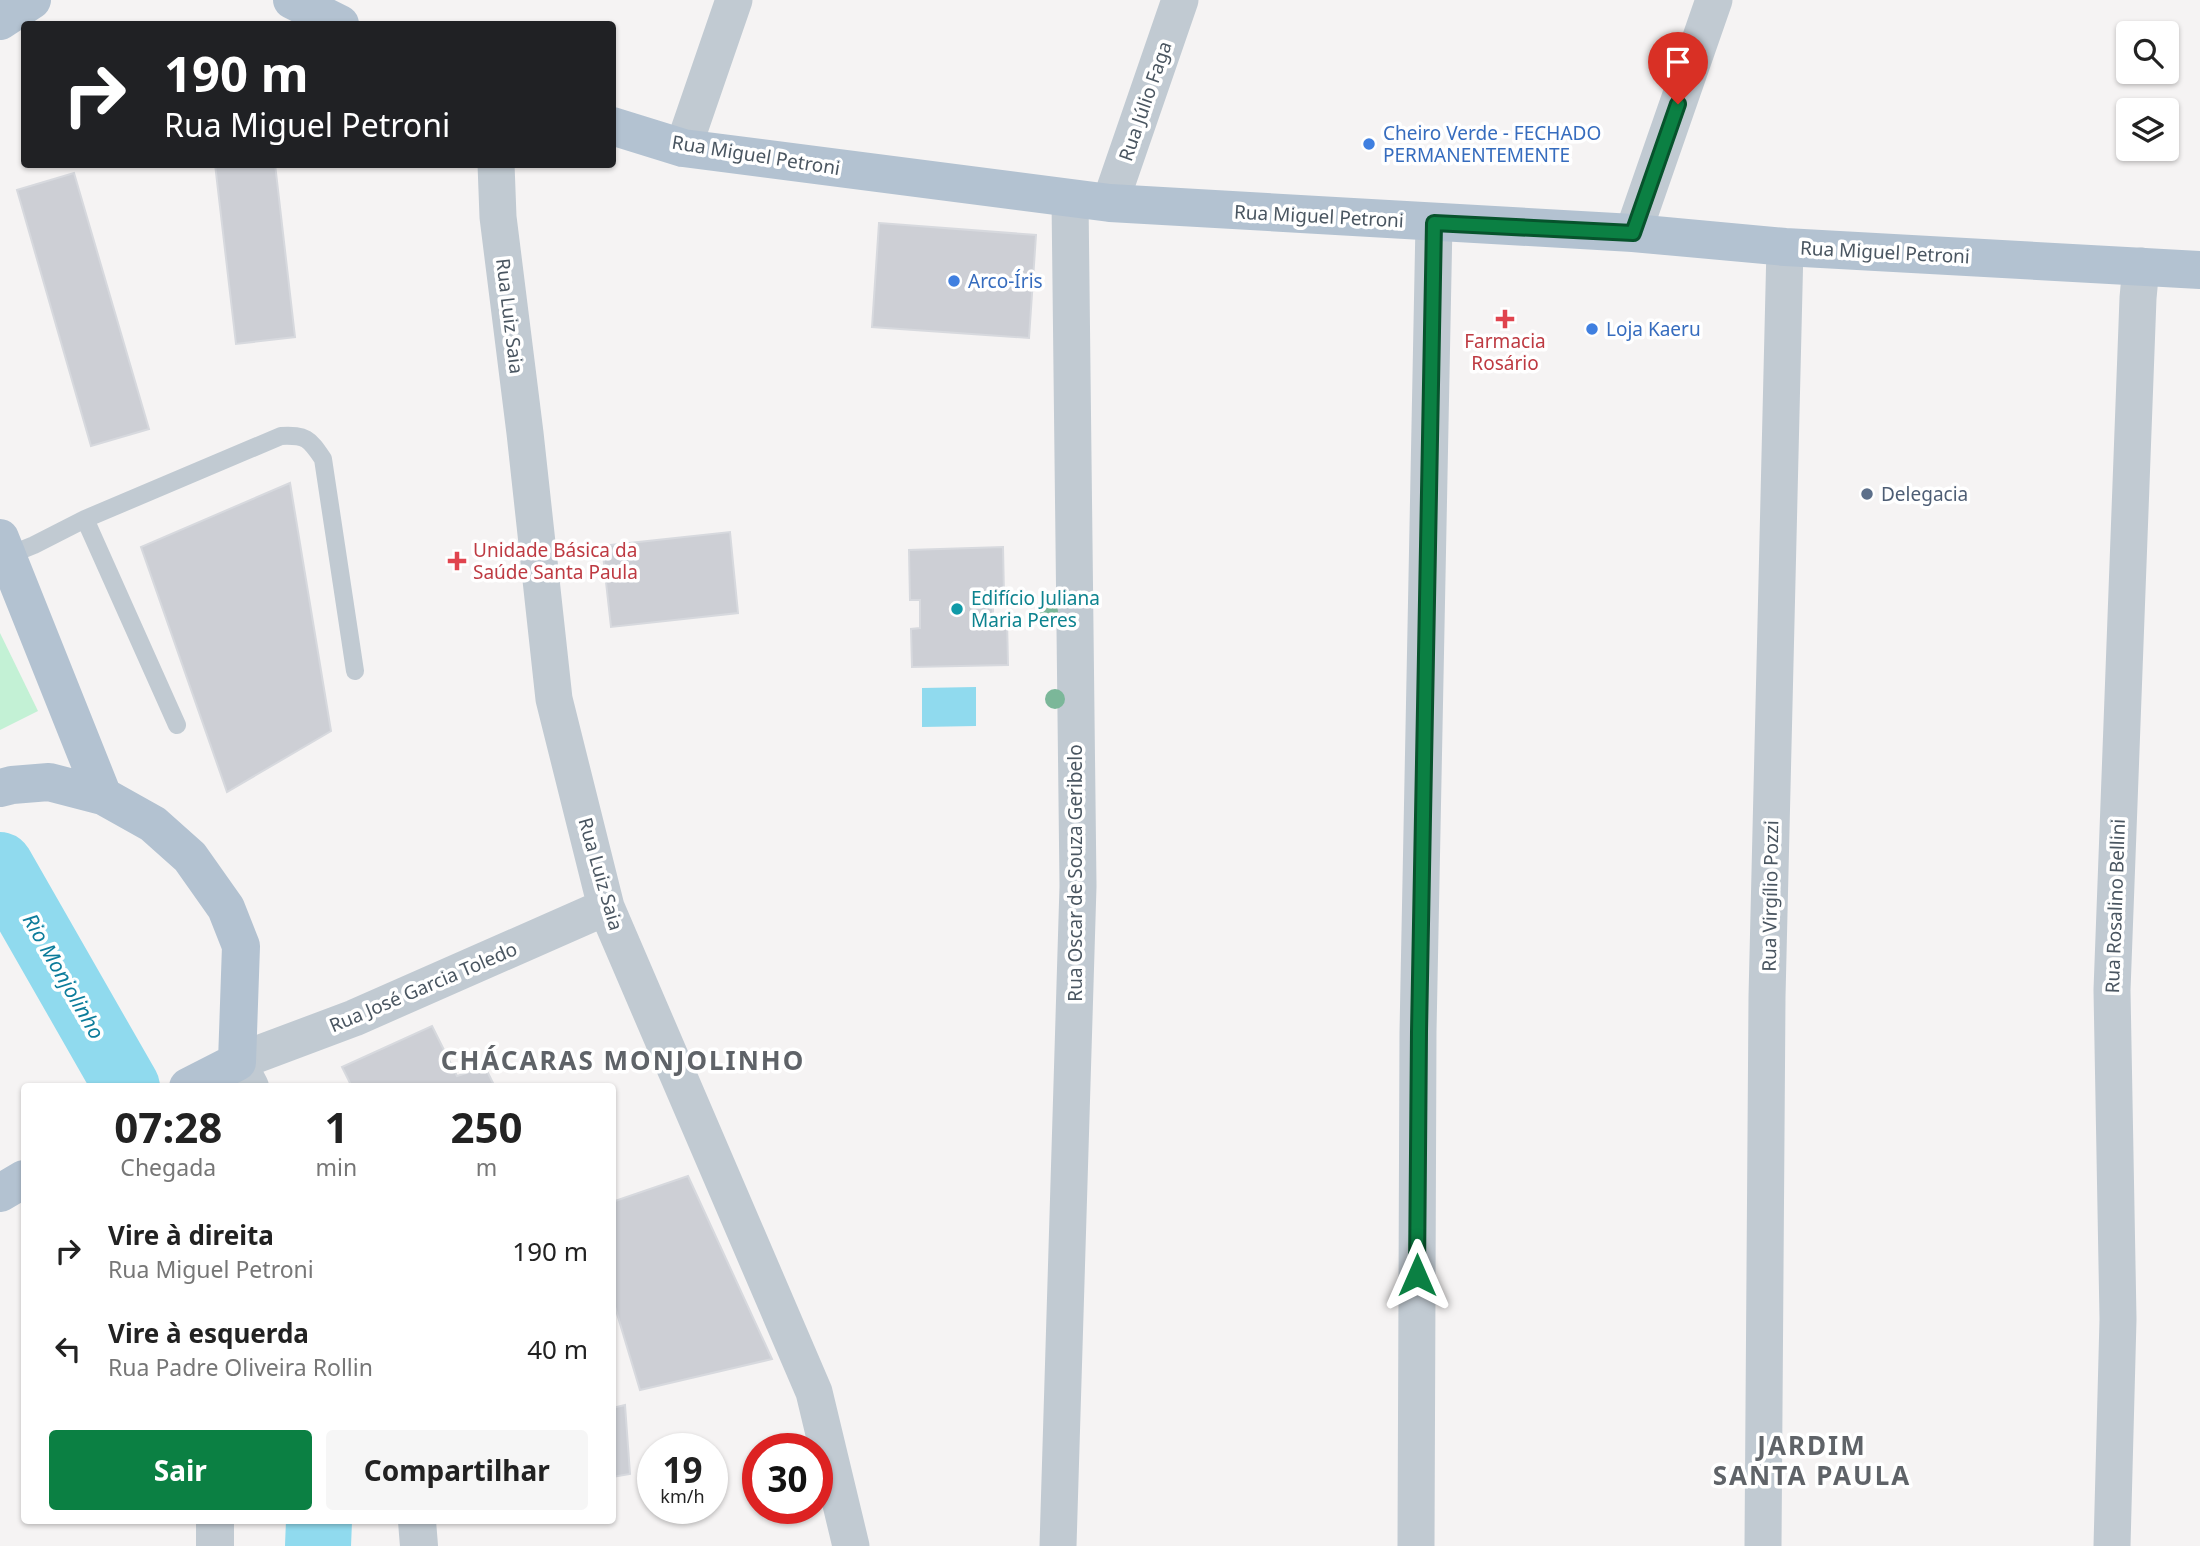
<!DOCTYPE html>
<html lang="pt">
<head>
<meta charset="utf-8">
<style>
	:root { --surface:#fff; --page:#f6f6f6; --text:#222; --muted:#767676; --accent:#0b8043 }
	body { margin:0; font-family:"Noto Sans",sans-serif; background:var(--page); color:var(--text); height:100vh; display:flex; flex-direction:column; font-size:26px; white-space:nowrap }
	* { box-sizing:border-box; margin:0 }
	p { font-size:23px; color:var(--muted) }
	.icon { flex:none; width:38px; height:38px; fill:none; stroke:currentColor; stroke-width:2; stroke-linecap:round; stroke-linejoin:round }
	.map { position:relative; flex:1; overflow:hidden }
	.panel { position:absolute; left:21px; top:1083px; width:595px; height:441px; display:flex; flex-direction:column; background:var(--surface); border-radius:7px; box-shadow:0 2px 5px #0004 }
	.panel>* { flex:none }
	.hud { position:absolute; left:21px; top:21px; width:595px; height:147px; border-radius:7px; box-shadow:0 2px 5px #0004; background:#202124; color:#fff; overflow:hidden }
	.controls { position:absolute; left:2116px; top:21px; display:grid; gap:14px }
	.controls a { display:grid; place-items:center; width:63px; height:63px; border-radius:7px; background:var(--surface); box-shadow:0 2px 5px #0004; font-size:35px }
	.speed { position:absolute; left:637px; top:1433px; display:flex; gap:14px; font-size:35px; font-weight:700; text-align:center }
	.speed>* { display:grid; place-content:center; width:91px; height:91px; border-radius:50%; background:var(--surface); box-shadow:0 2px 5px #0004; line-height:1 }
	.speed small { font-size:18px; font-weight:400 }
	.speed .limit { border:10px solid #d22; background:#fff; color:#111 }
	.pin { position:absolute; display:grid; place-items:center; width:60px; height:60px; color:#fff; margin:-72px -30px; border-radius:50% 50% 50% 0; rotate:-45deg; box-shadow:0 0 7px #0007 }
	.pin .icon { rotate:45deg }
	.me { position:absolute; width:77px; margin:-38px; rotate:0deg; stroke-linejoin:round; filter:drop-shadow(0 0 5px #0008) }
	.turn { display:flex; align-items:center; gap:24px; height:147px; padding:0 28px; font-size:32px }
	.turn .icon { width:91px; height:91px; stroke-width:2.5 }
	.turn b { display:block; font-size:49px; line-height:60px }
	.eta { display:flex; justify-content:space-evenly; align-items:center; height:119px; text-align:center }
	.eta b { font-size:42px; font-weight:700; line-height:49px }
	.button { display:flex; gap:14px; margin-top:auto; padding:14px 28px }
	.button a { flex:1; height:80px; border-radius:7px; background:var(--accent); color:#fff; font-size:28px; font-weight:700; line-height:80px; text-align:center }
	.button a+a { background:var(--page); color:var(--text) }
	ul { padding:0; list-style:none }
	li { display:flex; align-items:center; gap:21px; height:98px; padding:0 28px }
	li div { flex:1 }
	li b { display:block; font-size:26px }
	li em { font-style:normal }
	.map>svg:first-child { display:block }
	.green { fill:#c3f1d5 }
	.water { fill:#90daee }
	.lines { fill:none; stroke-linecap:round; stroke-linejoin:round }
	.river { stroke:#90daee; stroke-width:66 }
	.building { fill:#cdcfd5; stroke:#d7d9de; stroke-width:2 }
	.service { stroke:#c1cad2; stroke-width:18 }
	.minor { stroke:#c1cad2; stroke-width:37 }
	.tertiary { stroke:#c1cad2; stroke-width:38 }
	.primary { stroke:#b3c2d1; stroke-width:38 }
	.tree { fill:#7bb799 }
	.route-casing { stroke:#07532c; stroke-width:18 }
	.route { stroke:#0b8043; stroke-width:12 }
	.shop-dot { fill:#3f7fe0; stroke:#fff; stroke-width:2.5 }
	.health-dot { fill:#e0444e; stroke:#fff; stroke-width:2.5 }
	.service-dot { fill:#5c6f8a; stroke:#fff; stroke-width:2.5 }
	.culture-dot { fill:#0f9aa8; stroke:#fff; stroke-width:2.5 }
	.labels { text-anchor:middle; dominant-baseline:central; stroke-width:7; stroke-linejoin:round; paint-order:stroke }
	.street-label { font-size:19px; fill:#4a5661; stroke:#fff }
	.shop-label { font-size:19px; fill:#366cbe; stroke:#fff; text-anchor:start }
	.health-label { font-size:19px; fill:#be3a42; stroke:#fff }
	.service-label { font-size:19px; fill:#4e5e75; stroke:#fff; text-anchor:start }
	.culture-label { font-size:19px; fill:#0d838f; stroke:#fff; text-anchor:start }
	.water-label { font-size:21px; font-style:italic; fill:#0c7c9b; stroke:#fff }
	.district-label { font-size:26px; font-weight:bold; letter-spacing:2px; fill:#5f6368; stroke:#fff }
</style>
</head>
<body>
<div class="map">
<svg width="2200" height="1546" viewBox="0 0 2200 1546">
	<rect width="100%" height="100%" fill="#f5f3f3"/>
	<path class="green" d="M0 633 38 711 0 730Z"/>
	<path class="water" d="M976 687V726L922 727V688Z"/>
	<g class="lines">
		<path class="river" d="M0 865 127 1087
			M318 1546 319 1521"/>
	</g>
	<path class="building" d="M215 164H275L295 337 236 344Z
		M74 173 149 429 91 446 17 190Z
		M879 223 1036 235 1029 338 872 327Z
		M290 483 331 731 227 792 141 547Z
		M730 532 738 613 611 627 602 546Z
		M1003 547 1004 596H993V620L1007 619 1008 665 912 667 911 629 920 628V600H910L909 550Z
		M432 1026 457 1076 485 1067 495 1087H352L342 1067Z
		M688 1176 772 1359 640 1390 612 1297V1202Z
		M625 1405 630 1474 612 1477V1408Z"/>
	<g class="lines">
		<path class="service" d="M85 519 177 725
			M7 556 34 545 85 519 281 436C306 435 309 438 323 459L355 671"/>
		<path class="minor" d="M683 148 734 0
			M496 164 498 217 525 433 554 699 606 907 814 1392 851 1546
			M1110 203 1180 0
			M1633 233 1714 0
			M237 1062 354 1018 606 907
			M1058 1546 1078 886 1070 199
			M1416 1546 1418 1032 1434 223
			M1763 1546 1767 997 1785 247
			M2112 1546 2118 1319 2112 990 2138 298 2141 266"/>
		<path class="tertiary" d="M237 1062 250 1087
			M215 1521V1546
			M417 1521 419 1546"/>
		<path class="primary" d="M292 0 340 24
			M0 21 32 0
			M612 126 683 148 1110 203 1633 233 1785 247 2200 270
			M0 538 103 796
			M0 788 12 785 49 782 103 796 153 824 190 857 226 908 241 946 237 1062 188 1087
			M0 1193 24 1179"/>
	</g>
	<g class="tree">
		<circle cx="1048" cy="611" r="10"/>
		<circle cx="1055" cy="699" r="10"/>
	</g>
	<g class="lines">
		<g class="route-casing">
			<path id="route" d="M1417 1275 1419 1032 1434 223 1633 233 1678 104"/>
		</g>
		<use href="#route" class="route"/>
	</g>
	<g class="shop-dot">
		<circle cx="1369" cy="144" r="7"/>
		<circle cx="954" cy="281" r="7"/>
		<circle cx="1592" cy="329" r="7"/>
	</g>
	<g class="health-dot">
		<path d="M1501.5 308.5h7v7h7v7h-7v7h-7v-7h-7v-7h7z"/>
		<path d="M453.5 550.5h7v7h7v7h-7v7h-7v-7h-7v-7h7z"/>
	</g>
	<circle class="service-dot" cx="1867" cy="494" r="7"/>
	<circle class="culture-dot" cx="957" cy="609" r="7"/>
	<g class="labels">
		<g class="street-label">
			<text transform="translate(1145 101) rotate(-71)">Rua Júlio Faga</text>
			<text transform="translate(756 155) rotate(9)">Rua Miguel Petroni</text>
			<text transform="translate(1319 216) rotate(3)">Rua Miguel Petroni</text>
			<text transform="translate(1885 252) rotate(3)">Rua Miguel Petroni</text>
			<text transform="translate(510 316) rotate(83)">Rua Luiz Saia</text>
			<text transform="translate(1075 873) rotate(-90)">Rua Oscar de Souza Geribelo</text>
			<text transform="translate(601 874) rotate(74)">Rua Luiz Saia</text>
			<text transform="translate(1770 896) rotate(-89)">Rua Virgílio Pozzi</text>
			<text transform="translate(2115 906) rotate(-88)">Rua Rosalino Bellini</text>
			<text transform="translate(423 987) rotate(-23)">Rua José Garcia Toledo</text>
		</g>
		<g class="shop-label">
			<text x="1383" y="133">Cheiro Verde - FECHADO<tspan x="1383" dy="22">PERMANENTEMENTE</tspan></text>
			<text x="968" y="281">Arco-Íris</text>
			<text x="1606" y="329">Loja Kaeru</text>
		</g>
		<g class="health-label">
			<text x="1505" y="341">Farmacia<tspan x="1505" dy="22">Rosário</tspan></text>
			<text x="473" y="550" text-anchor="start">Unidade Básica da<tspan x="473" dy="22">Saúde Santa Paula</tspan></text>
		</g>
		<g class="service-label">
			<text x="1881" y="494">Delegacia</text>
		</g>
		<g class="culture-label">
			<text x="971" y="598">Edifício Juliana<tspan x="971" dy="22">Maria Peres</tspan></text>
		</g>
		<g class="water-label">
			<text transform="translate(64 976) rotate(60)">Rio Monjolinho</text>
		</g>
		<g class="district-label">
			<text x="623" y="1060">CHÁCARAS MONJOLINHO</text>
			<text x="1812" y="1445">JARDIM<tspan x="1812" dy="30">SANTA PAULA</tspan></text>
		</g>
	</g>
</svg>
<div class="controls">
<a><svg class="icon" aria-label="search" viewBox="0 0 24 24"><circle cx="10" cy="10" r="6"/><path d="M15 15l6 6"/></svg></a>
<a><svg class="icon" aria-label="layers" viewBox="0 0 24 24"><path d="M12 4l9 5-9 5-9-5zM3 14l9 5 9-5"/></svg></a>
</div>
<div class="speed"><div>19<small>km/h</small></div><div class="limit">30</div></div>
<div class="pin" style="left:1678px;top:104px;background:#d93025"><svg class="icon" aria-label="arrive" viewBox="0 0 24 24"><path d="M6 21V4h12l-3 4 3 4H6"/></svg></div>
<svg class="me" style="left:1417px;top:1275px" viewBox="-20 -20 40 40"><path d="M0-17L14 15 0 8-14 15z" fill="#0b8043" stroke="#fff" stroke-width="4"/></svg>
<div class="hud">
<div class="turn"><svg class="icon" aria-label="right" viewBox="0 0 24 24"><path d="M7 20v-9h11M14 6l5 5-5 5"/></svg><div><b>190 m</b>Rua Miguel Petroni</div></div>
</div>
<section class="panel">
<div class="eta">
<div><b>07:28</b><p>Chegada</p></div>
<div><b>1</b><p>min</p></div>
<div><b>250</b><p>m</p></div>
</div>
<ul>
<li><svg class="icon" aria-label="right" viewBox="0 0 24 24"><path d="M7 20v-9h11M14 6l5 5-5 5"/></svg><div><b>Vire à direita</b><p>Rua Miguel Petroni</p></div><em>190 m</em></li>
<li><svg class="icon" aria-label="left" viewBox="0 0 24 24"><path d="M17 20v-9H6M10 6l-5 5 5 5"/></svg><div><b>Vire à esquerda</b><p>Rua Padre Oliveira Rollin</p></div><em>40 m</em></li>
</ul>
<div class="button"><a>Sair</a><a>Compartilhar</a></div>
</section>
</div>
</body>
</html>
